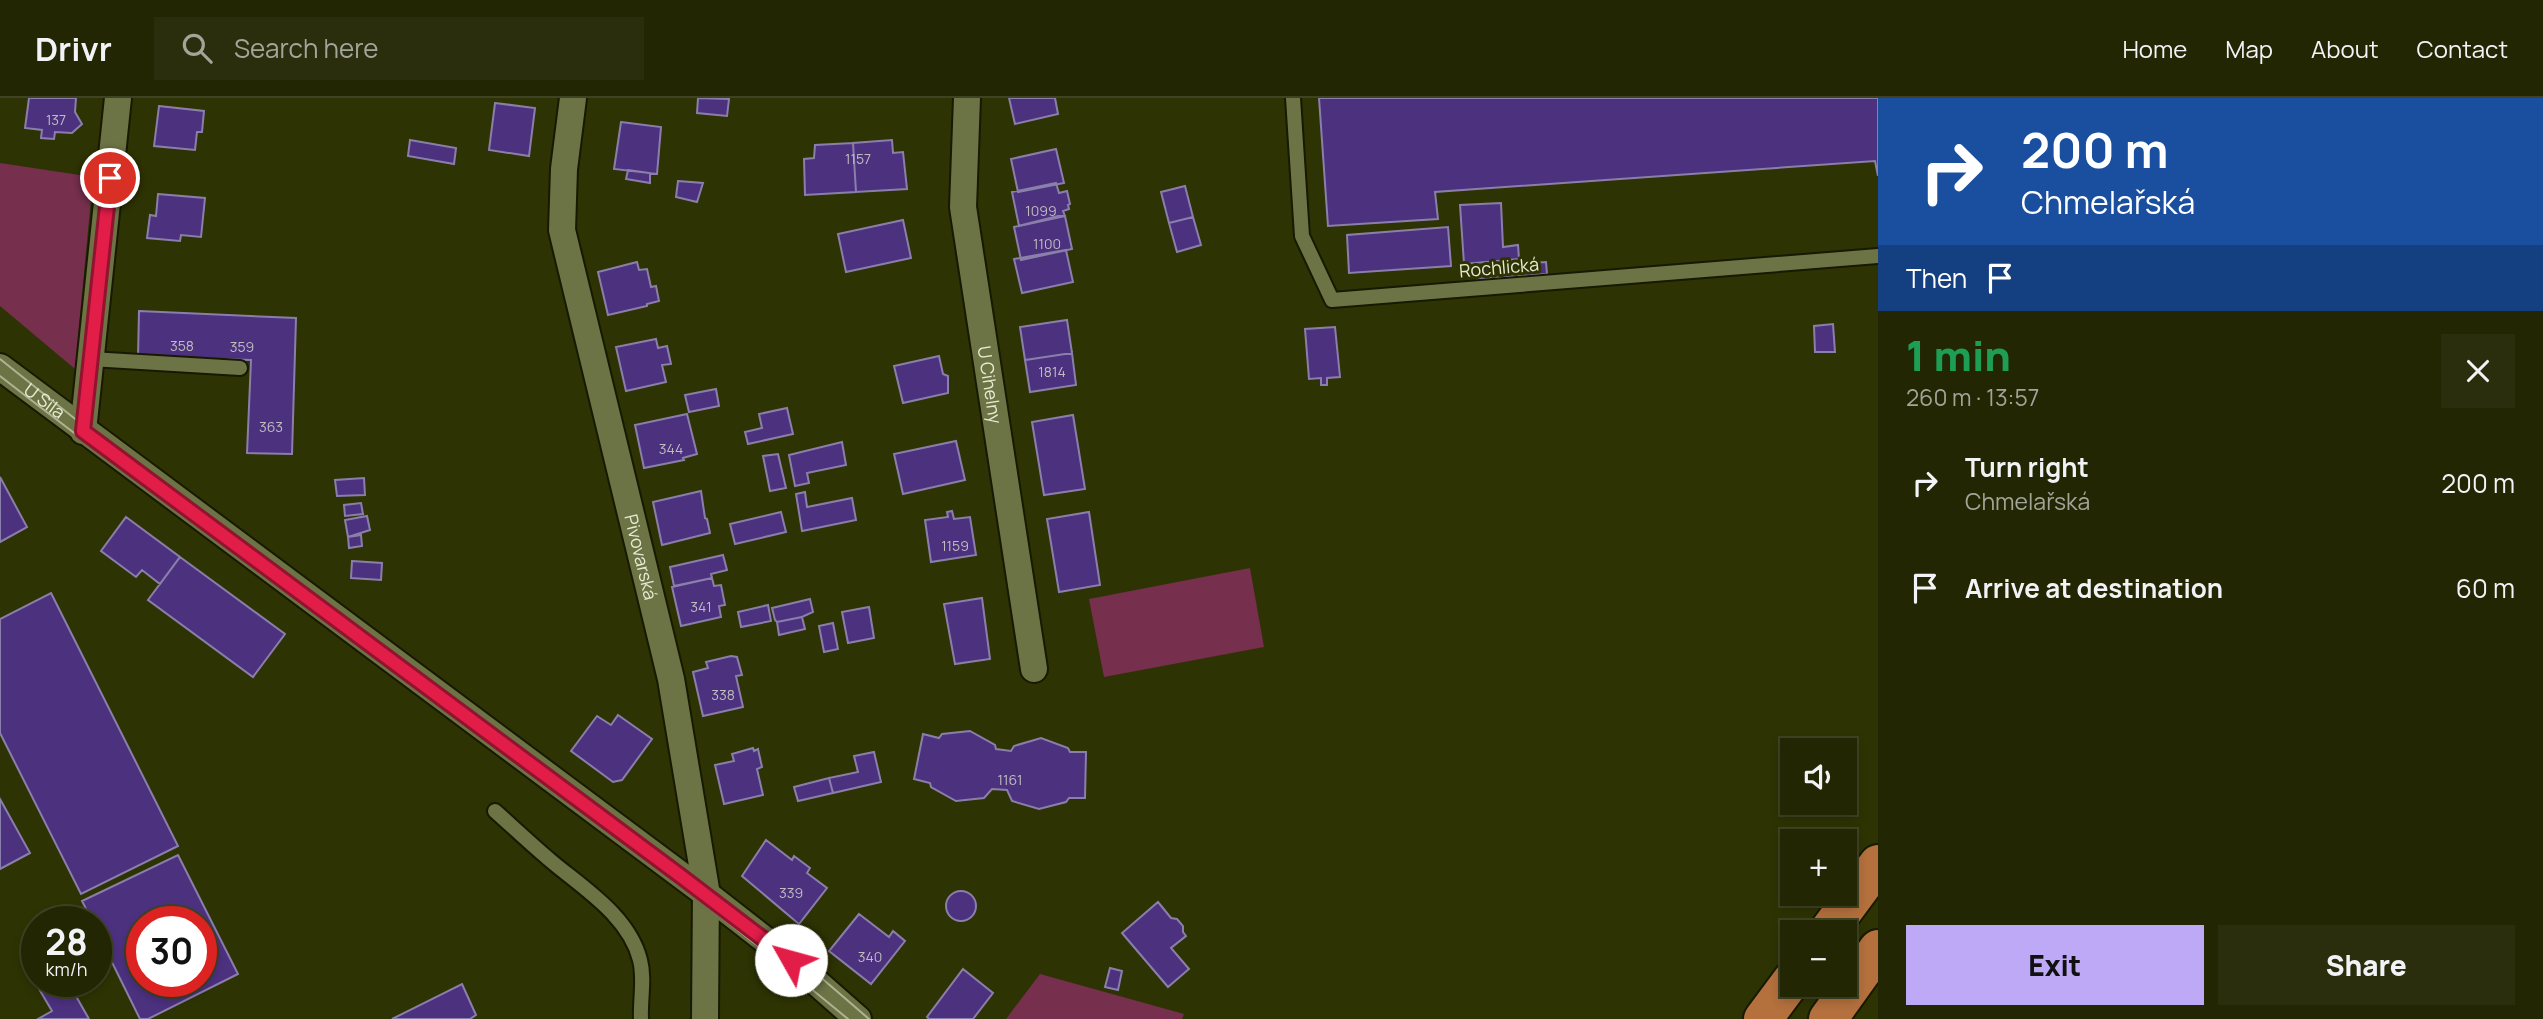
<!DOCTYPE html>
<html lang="en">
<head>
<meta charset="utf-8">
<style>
	:root { --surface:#222602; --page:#2a2e0c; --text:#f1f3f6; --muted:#a2a599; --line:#3f4324; --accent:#bda9f5 }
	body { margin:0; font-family:Manrope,sans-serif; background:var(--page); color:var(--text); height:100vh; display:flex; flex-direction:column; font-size:26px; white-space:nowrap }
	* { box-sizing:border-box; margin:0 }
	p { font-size:23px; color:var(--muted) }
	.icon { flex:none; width:38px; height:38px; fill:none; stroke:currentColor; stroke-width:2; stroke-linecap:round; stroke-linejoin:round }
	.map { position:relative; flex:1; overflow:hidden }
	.drawer { display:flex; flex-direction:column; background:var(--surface); width:665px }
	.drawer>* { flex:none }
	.guide { background:#1a4fa0; color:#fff; overflow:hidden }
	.buttons { position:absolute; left:1780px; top:640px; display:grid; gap:14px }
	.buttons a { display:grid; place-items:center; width:77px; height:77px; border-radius:0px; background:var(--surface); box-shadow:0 4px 10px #0003,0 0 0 2px var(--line); font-size:35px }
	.speed { position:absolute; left:21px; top:808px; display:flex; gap:14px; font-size:35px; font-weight:700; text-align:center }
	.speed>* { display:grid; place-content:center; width:91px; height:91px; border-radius:50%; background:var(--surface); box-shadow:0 4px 10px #0003,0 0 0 2px var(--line); line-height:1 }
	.speed small { font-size:18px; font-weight:400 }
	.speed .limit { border:10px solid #d22; background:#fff; color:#111 }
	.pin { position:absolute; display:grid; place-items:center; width:60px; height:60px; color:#fff; margin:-30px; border:4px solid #fff; border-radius:50%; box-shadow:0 2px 7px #0007 }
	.me { position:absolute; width:77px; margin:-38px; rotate:308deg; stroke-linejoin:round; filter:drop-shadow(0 0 5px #0008) }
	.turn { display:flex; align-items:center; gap:24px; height:147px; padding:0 28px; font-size:32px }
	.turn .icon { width:91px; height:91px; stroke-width:2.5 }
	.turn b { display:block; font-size:49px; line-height:60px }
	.then { display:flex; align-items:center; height:66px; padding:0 28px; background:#0003; gap:14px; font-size:26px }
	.round { display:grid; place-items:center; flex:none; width:74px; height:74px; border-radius:0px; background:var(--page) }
	.headline { display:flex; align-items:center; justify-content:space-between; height:119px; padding:0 28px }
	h1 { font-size:42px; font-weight:800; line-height:52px; color:#1e9e55 }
	.button { display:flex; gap:14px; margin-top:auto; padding:14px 28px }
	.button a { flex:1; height:80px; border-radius:0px; background:var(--accent); color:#111; font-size:28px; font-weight:800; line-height:80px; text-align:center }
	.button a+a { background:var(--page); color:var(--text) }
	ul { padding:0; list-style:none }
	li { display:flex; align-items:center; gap:21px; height:105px; padding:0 28px }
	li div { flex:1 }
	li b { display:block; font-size:26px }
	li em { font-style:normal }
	header { display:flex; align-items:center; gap:42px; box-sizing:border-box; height:98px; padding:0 35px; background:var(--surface); border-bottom:2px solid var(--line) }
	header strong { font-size:33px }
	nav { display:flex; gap:38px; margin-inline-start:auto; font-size:24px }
	.search { width:490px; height:63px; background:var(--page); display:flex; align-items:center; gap:18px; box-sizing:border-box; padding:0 24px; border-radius:0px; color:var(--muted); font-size:26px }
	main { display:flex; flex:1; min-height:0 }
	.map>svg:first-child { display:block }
	.green { fill:#762f4d }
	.building { fill:#4c317f; stroke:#8a7fab; stroke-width:2; fill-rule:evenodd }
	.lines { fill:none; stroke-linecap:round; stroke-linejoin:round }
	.lane-casing { stroke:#171a00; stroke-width:18 }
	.street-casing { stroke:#171a00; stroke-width:30 }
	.highway-casing { stroke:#171a00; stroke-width:42 }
	.lane { stroke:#6c7345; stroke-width:14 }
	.street { stroke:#6c7345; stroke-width:26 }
	.highway { stroke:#b4703d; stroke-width:38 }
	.tram { stroke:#afb393; stroke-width:2 }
	.route-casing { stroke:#92132f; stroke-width:18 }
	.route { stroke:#e11d48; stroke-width:12 }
	.labels { text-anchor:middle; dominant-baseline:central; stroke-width:6; stroke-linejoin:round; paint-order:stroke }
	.number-label { font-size:14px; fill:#c0bcbd }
	.street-label { font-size:18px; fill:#e7ebd2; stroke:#2e3303 }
</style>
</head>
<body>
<header>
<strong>Drivr</strong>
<div class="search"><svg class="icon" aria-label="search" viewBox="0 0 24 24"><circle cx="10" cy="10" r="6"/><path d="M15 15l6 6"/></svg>Search here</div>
<nav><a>Home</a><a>Map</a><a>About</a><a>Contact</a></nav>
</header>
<main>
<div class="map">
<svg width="1878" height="921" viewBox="0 0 1878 921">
	<rect width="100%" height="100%" fill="#2e3303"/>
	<path class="green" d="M0 65 93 79 75 271 0 208Z
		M1250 470 1264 549 1104 579 1089 501Z
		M1040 876 1184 916 1182 921H1006Z"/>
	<path class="building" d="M29 0H76L75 14 82 26 72 35 55 34 54 41 41 40 42 32 25 30Z
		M698 0 729 1 727 18 697 15Z
		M1009 0H1055L1058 16 1015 26Z
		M1319 0H1878V78L1875 63 1435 94 1438 121 1328 128Z
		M495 5 535 10 529 58 489 52Z
		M159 8 204 13 202 34H197L195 52 154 48Z
		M621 24 661 29 657 76 614 71Z
		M410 42 456 50 454 66 408 58Z
		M892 42 893 55 903 54 907 91 856 94 853 45Z
		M853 45 856 94 805 97 804 61 814 60 815 47Z
		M1056 51 1064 85 1018 94 1011 61Z
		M628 72 650 75V85L626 81Z
		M678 83 703 85 697 104 676 99Z
		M1056 85 1059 95 1067 93 1070 106 1068 107 1069 111 1063 113 1065 118 1019 128 1012 94Z
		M1185 88 1193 119 1169 125 1161 94Z
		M158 96 205 100 201 139 181 137 180 143 147 140 150 117 156 118Z
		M1501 105 1503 149 1518 147 1519 161 1464 166 1460 107Z
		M1058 118H1065L1072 151 1021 162 1014 129Z
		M1193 119 1201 147 1177 154 1169 125Z
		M903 122 911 160 846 174 838 136Z
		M1448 129 1451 168 1349 175 1347 137Z
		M1066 152 1073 184 1022 195 1014 161Z
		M637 164 639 172 647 171 651 189 656 188 659 203 647 206V208L608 217 598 174Z
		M1546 164 1547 176 1477 181V169Z
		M139 213 296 220 292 356 247 355 251 262 138 259Z
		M1067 222 1072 255 1025 262 1020 229Z
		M1833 226 1835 254H1815L1814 228Z
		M1335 229 1340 279 1327 280V287H1321V280L1309 281 1305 231Z
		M656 241 658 250 667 248 671 266 662 267 666 284 626 293 616 249Z
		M1072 255 1076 287 1030 294 1025 262Z
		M939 258 943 276 948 278V295L903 305 894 268Z
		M716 291 719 308 689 314 685 297Z
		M787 310 793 336 748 346 745 334 762 330 759 316Z
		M687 316 697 356 683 360 684 362 644 370 635 327Z
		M1073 317 1085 391 1044 397 1032 324Z
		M956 343 965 382 903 396 894 356Z
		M842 344 846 367 807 375 809 385 795 388 789 357Z
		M778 356 786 390 770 393 763 358Z
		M0 379 27 429 0 444Z
		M364 380 365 397 337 398 335 382Z
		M701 393 705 420 707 421 710 435 662 447 653 404Z
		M805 394 807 409 852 400 856 422 802 433 796 396Z
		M361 405 363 416 345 418 344 407Z
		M952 413 954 421 970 419 976 457 931 464 925 422 948 419 947 414Z
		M781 414 786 434 735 446 730 426Z
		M1089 414 1100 487 1059 494 1047 421Z
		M367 418 370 432 348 439 345 422Z
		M126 419 180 459 160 486 142 472 136 479 101 453Z
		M361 437 362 448 349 450 348 439Z
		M723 457 727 472 711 476 712 480 674 488 670 469Z
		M180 459 285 536 253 579 148 502Z
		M352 463 382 465 381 482 351 480Z
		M712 480 714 488 721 487 725 507 719 508 721 519 681 528 672 489Z
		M51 495 178 748 81 796 0 635V521Z
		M982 500 990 561 955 566 944 506Z
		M810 501 813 514 802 519 777 524 775 522 772 510Z
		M768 507 771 523 741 529 738 514Z
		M869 509 874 540 848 545 842 514Z
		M802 519 805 531 779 537 777 524Z
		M833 525 838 551 824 554 819 528Z
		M731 558 737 559 742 577 736 578 743 609 703 618 693 574 708 570 706 564Z
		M618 617 652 641 622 682 613 684 571 653 597 618 611 627Z
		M970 633 995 647 996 651 1011 653 1014 648 1041 640 1068 650 1070 654H1086L1085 700H1069L1066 704 1039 711 1012 703 1007 692 992 691 984 700 956 703 931 689 930 685 914 681 923 636 939 640 942 636Z
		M753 650 754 653 758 651 762 669 757 671 763 697 724 706 715 667 734 663 732 656Z
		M874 654 881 684 833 695 829 680 858 674 854 658Z
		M829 680 833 695 798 703 794 689Z
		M0 701 30 755 0 771Z
		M766 742 792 762 794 758 810 770 807 775 827 790 799 826 742 778Z
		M178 757 238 876 148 921H140L96 832V824H93L82 803ZM142 824H201V884H142Z
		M946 808a15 15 0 1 1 30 0a15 15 0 1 1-30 0Z
		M1158 804 1171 820 1177 821 1183 828V834L1186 838 1171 850 1189 871 1168 889 1122 835Z
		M859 816 889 839 893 833 905 843 871 886 829 853Z
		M1110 870 1122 873 1118 892 1105 889Z
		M963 871 993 895 973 921H929L927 919Z
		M52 884H68L89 921H38L52 913 39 891Z
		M462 886 476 917 470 921H392Z"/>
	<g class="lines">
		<g class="lane-casing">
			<path id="lane" d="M1293 0 1302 138 1332 202 1878 158
				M91 261 240 270
				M495 713C514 730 532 747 551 763 583 790 629 818 640 862 645 881 640 901 641 921"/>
		</g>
		<g class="street-casing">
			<g id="street">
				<path id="s1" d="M573 0 564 71 562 132 671 581 706 791 705 921"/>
				<path id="s2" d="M967 0 963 109 1034 571"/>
				<path id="s3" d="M0 269 705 795 791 862 858 921"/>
				<path d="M83 333 118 0"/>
			</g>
		</g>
		<g class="highway-casing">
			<path id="highway" d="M1827 835 1878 766
				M1763 921 1792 882
				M1828 921 1878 851"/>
		</g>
		<use href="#lane" class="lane"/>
		<use href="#street" class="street"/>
		<use href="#highway" class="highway"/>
		<path class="tram" d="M0 261 84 328 306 490 796 858 869 921
			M0 278C280 496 575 695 848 921"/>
	</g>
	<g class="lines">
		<g class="route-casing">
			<path id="route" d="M110 80 83 333 682 779 791 862"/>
		</g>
		<use href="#route" class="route"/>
	</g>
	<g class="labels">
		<g class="number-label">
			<text x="56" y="21">137</text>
			<text x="858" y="60">1157</text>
			<text x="1041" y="112">1099</text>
			<text x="1047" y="145">1100</text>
			<text x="182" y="247">358</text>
			<text x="242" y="248">359</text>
			<text x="1052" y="273">1814</text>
			<text x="271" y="328">363</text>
			<text x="671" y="350">344</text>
			<text x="955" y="447">1159</text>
			<text x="701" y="508">341</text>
			<text x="723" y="596">338</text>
			<text x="1010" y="681">1161</text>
			<text x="791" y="794">339</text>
			<text x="870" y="858">340</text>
		</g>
		<g class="street-label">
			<text transform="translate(1499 169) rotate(-5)">Rochlická</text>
			<text stroke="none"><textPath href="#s2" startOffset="289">U Cihelny</textPath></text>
			<text stroke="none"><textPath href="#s3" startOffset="56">U Sila</textPath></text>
			<text stroke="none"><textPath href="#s1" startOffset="469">Pivovarská</textPath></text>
		</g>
	</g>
</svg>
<div class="buttons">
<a><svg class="icon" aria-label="sound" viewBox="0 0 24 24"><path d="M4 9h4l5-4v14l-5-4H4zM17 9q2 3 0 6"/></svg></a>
<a>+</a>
<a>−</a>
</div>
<div class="speed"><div>28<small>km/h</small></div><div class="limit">30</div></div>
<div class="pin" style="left:110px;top:80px;background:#d93025"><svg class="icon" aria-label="arrive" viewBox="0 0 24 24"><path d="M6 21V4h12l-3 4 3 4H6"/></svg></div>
<svg class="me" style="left:791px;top:862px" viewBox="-20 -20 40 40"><circle r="19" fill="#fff"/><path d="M0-13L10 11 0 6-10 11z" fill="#e11d48"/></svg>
</div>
<section class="drawer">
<div class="guide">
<div class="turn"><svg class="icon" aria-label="right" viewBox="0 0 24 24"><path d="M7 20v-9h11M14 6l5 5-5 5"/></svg><div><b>200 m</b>Chmelařská</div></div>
<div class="then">Then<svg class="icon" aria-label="arrive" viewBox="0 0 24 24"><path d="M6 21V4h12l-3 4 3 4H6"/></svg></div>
</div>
<div class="headline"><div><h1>1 min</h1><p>260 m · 13:57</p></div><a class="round"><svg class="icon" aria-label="close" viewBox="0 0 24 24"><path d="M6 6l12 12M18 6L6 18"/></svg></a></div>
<ul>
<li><svg class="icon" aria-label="right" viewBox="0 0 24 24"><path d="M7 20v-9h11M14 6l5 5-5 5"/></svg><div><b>Turn right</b><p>Chmelařská</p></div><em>200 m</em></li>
<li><svg class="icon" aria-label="arrive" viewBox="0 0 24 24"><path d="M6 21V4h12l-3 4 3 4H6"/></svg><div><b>Arrive at destination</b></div><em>60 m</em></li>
</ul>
<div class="button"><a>Exit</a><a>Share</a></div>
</section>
</main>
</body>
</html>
